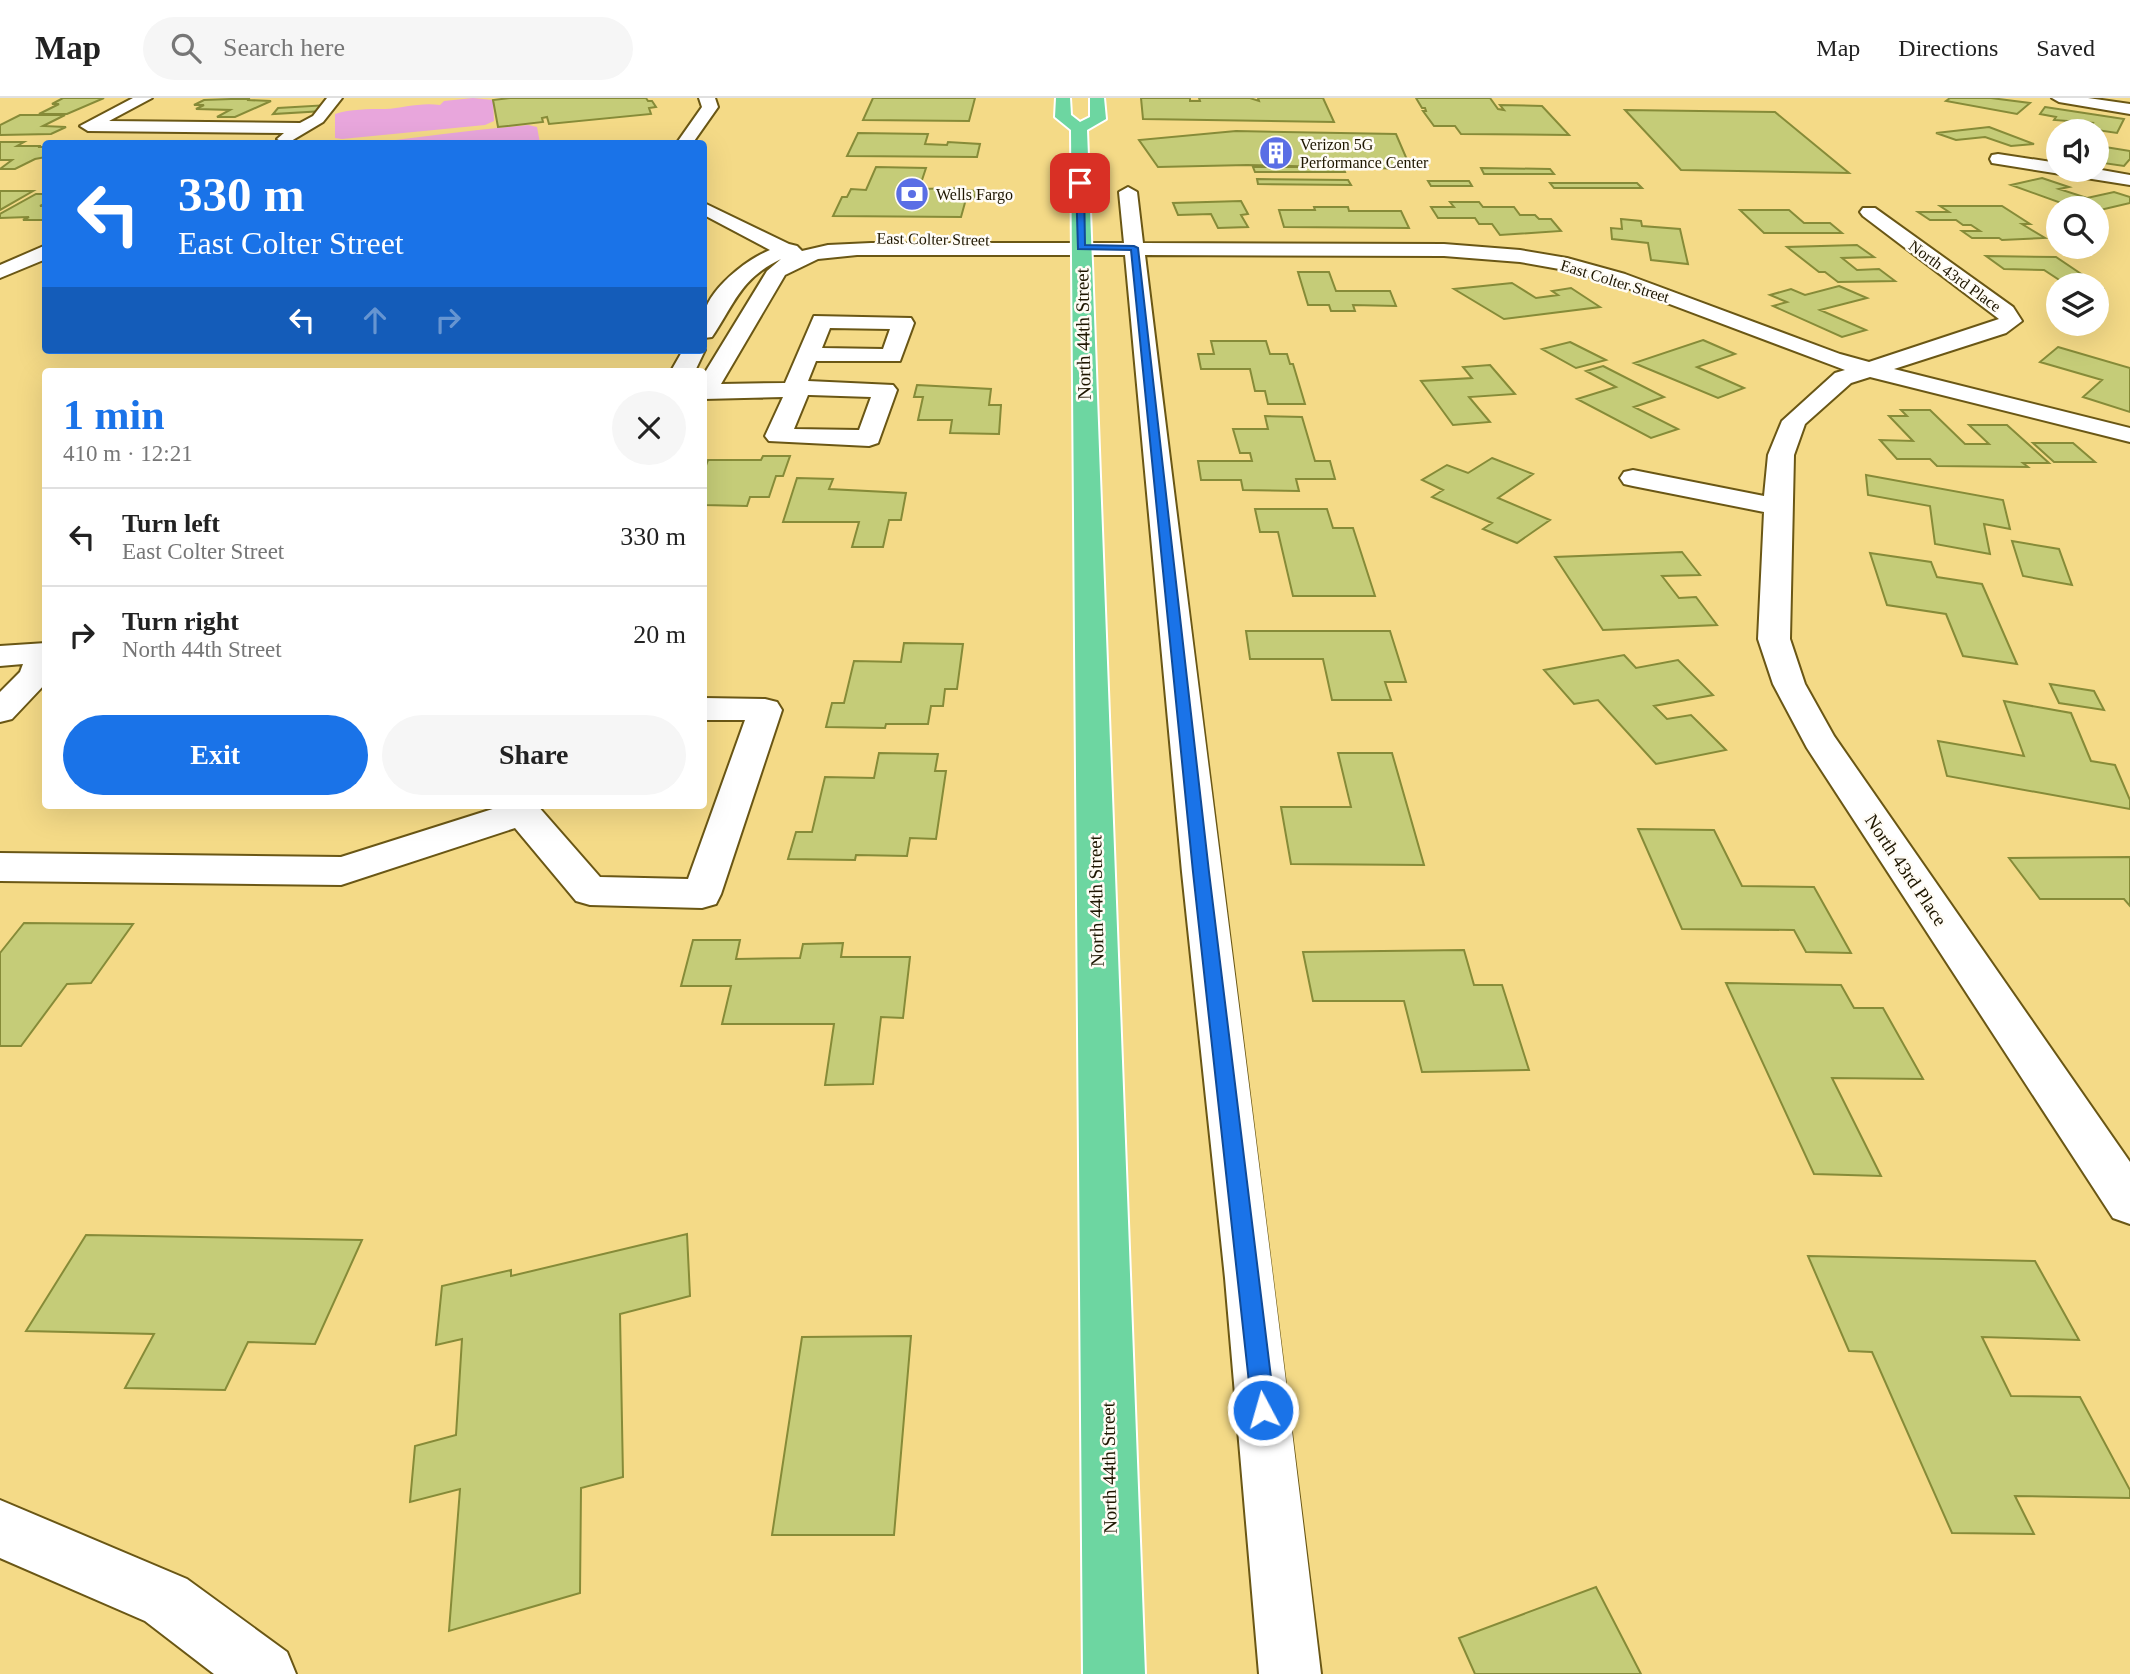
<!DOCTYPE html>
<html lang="en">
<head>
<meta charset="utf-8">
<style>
	:root { --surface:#fff; --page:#f6f6f6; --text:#222; --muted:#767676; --line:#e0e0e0; --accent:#1a73e8 }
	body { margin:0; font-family:Georgia,serif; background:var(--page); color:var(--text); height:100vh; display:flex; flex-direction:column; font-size:26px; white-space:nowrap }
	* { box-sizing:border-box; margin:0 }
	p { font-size:23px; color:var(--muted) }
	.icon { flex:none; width:38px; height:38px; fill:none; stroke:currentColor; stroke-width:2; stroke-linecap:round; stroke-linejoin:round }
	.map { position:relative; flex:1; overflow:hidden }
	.sheet { position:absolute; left:42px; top:270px; width:665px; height:441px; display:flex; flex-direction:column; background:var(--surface); border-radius:7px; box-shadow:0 7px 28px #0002 }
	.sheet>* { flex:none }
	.banner { position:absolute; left:42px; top:42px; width:665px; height:214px; border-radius:7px; box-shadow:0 7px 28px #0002; background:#1a73e8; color:#fff; overflow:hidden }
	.buttons { position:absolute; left:2046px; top:21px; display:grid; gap:14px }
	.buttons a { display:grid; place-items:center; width:63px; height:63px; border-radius:50%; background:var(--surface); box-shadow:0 7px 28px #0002; font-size:35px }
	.pin { position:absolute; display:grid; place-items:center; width:60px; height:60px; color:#fff; margin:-30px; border-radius:14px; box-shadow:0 4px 10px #0006 }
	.me { position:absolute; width:77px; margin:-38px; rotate:354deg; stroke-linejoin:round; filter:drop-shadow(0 0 5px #0008) }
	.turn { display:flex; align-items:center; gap:24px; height:147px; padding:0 21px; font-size:32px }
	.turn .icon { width:91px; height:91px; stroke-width:2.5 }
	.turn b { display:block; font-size:49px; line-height:60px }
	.lanes { display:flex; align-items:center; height:66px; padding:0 21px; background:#0003; justify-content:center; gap:35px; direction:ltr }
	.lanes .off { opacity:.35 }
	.round { display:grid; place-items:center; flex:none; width:74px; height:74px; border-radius:37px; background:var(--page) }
	.overview { display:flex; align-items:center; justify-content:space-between; height:119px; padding:0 21px }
	h1 { font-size:42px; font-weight:600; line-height:52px; color:var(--accent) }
	.button { display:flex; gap:14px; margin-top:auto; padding:14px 21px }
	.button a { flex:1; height:80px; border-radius:42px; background:var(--accent); color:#fff; font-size:28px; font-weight:600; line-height:80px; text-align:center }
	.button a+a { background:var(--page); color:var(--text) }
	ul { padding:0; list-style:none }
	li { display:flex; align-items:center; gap:21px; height:98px; padding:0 21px; border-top:2px solid var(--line) }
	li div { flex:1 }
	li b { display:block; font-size:26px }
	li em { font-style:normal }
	header { display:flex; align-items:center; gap:42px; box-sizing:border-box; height:98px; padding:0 35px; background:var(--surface); border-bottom:2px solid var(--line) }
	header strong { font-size:33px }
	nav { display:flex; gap:38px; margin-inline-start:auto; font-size:24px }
	.search { width:490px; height:63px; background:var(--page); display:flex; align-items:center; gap:18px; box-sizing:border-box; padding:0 24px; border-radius:38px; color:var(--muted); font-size:26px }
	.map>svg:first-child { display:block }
	.green { fill:#e8a6dc }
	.building { fill:#c5cc78; stroke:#868b38; stroke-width:2 }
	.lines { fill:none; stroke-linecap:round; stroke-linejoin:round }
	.minor-casing { stroke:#6a5715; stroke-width:4 }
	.primary-casing { stroke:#fff; stroke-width:4 }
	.minor { fill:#fff; fill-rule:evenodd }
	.primary { fill:#6dd6a1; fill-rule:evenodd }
	.route { fill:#1a73e8; stroke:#114b97; stroke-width:2 }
	.labels { text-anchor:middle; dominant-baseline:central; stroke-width:5; stroke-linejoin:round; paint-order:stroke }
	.far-poi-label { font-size:16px; fill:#1e1600; stroke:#fffcf5; text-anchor:start }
	.far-street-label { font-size:16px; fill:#1e1600; stroke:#fffcf5 }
	.street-label { font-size:19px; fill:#1e1600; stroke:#fffcf5 }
</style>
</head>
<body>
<header>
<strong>Map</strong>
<div class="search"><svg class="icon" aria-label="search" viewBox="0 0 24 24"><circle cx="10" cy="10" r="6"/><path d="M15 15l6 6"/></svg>Search here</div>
<nav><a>Map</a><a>Directions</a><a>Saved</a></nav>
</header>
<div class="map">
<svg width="2130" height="1576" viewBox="0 0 2130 1576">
	<rect width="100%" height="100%" fill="#f4da87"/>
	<path class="green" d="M473 0 493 2 494 23 485 27 342 41 335 40V16C351 11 368 11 385 11 403 10 421 4 440 7L444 3Z
		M528 27 537 29 540 45H346C355 45 365 46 373 45 425 38 476 32 528 27Z"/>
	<path class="building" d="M63 0H104L67 16H39L59 6H52Z
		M510 0H646L648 3H652L656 9 649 10 651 16 549 26 547 19 542 20 543 24 498 29 493 2Z
		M873 0H975L969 23 863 22Z
		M1141 0H1190V3H1200L1199 0H1250L1259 3 1258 0H1323L1334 24 1143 21Z
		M1416 0H1490L1498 11 1504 12 1500 7 1542 8 1569 37 1461 36 1455 28H1434L1423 13H1426L1425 10H1422Z
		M1950 0H1991L2030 5 2017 16 1946 3Z
		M231 1H250L247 2 271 3 235 19H217L230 12 196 11 204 7H194L204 2Z
		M328 7 324 13 273 16 278 10Z
		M2045 9 2124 21 2117 35 2090 31 2093 25 2054 22 2056 19 2040 16Z
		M1625 12 1775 14 1849 75 1681 72Z
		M20 17H65L43 28 66 29 51 36 0 37V27Z
		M1989 29 2034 46 2011 48 1985 39 1956 42 1936 35Z
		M1236 33 1396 36 1411 71 1247 67 1158 69 1139 42Z
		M858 35 928 36 925 46 947 47 948 44 980 46 977 59 847 58Z
		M0 44H24L17 48H41L38 49H46V59L35 61 15 71H0L12 62H0Z
		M2099 48 2130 53V61L2124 68 2096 64V51Z
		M876 69 926 70 919 91 963 90 962 92 976 93 974 101H966L961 119 833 118 842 99H847L851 91 866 92Z
		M1253 69H1343L1345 74H1255Z
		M1481 70 1550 71 1554 76H1484Z
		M2042 80 2069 89 2059 91 2087 100 2114 94 2130 99V105L2096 113V110H2075L2011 87Z
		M1257 81 1348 82 1351 87 1258 86Z
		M1428 83H1469L1472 88H1431Z
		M1550 85H1637L1642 90H1554Z
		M0 93H33L0 112Z
		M36 96H46V105L40 108H46V122H23L29 119 0 120V116Z
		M1241 103 1248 116 1241 117 1248 129 1218 130 1211 116 1178 117 1173 105Z
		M1450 104H1479L1483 109H1514L1520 117H1535L1539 121H1551L1561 133 1500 137 1492 126H1479L1475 120H1438L1431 109H1454Z
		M1940 108H2002L2030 126H2022L2045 140 2002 142 1999 140H1972L1962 133H1980L1971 127H1963L1956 122H1930L1918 114H1949Z
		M1314 109H1348L1349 113H1401L1409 130 1284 129 1279 112H1315Z
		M1740 112H1789L1804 125H1830L1842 135H1764Z
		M1621 121 1641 123 1642 128 1680 131 1688 166 1651 162 1648 145 1612 141 1611 130 1622 131Z
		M1857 147 1874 159 1842 160 1857 172 1879 171 1895 183 1838 184 1825 174H1819L1787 149Z
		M1986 158 2056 159 2102 190H2096V187H2067L2044 172 2004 171Z
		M1298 174H1329L1336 193H1390L1396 208 1353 207 1355 213H1331L1329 207H1308Z
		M1512 185 1536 200 1558 197 1552 193 1571 190 1600 209 1504 221 1454 191Z
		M1839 188 1867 200 1820 212 1866 232 1842 239 1773 208 1787 204 1770 197 1791 191 1805 197Z
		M1703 242 1735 256 1697 269 1744 290 1718 300 1634 265Z
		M1211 243H1266L1270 256H1287L1290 266H1293L1305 306H1268L1265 293H1255L1250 271H1201L1198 256H1214Z
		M1570 244 1606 262 1576 270 1542 251Z
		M2058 249 2130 270V314L2083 299 2102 282 2040 264Z
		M1490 267 1515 296 1469 299 1490 324 1453 327 1421 283 1472 280 1463 269Z
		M1603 268 1664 299 1634 309 1678 331 1651 340 1577 301 1616 289 1586 273Z
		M917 287 991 291 989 307H1001L999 336 950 335 952 322H918L923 299H914Z
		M1901 312H1930L1965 346H1989L1969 327H2007L2049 365H2023L2028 369 1937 368 1930 361H1897L1880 342 1913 343 1889 318H1907Z
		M1265 318 1302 319 1315 363H1330L1335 381H1296L1299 393 1243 392 1241 382H1201L1198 363H1252L1250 355H1240L1233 331H1268Z
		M2033 345H2073L2095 364H2054Z
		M763 358H790L783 378H776L769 399H750L747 408 704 407V373L708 362H761Z
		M1492 360 1533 376 1498 400 1550 422 1517 445 1483 431 1492 425 1432 399 1443 392 1422 382 1447 367 1468 375Z
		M1866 377 2003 402 2010 431 1984 426 1990 456 1935 446 1930 408 1868 397Z
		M797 380 833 381 829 391 906 395 901 422H889L883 449H852L859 424H783Z
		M1255 411H1327L1333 430H1353L1375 498H1293L1278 434H1260Z
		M2012 443 2059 451 2072 487 2023 478Z
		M1682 454 1700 477 1662 478 1679 500 1696 499 1717 527 1603 532 1555 459Z
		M1870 455 1931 464 1937 479 1982 486 2017 566 1963 558 1946 516 1887 507Z
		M1246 533H1390L1406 584H1385L1391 602H1332L1323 561H1250Z
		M904 545 963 546 957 591H945L943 608H931L928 626H886L885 630 826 629 832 605H844L854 563 901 564Z
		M1624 557 1636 570 1678 562 1713 597 1654 608 1667 621 1691 617 1726 652 1656 666 1598 602 1574 606 1544 572Z
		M2050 586 2094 593 2104 612 2059 605Z
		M2004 603 2071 615 2091 663 2115 667 2130 702V711L1947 678 1938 643 2024 658Z
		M879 655 938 656 935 673H946L936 741 910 740 907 758 856 757 855 762 788 761 796 734H812L825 679 874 680Z
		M1338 655H1392L1424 767 1291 766 1281 709H1351Z
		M1638 731 1714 732 1742 788 1814 789 1851 855 1806 854 1794 832 1682 831Z
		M2130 759V808L2124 801H2040L2009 760Z
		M24 825 133 826 91 885 67 886 21 948H0V855Z
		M693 842H740L736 861 800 860 803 846 843 845 841 859H910L903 920 881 919 873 986 825 987 834 926H722L731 888H681Z
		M1464 852 1474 887H1502L1529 972 1422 974 1404 903H1313L1303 854Z
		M1726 885 1841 887 1854 910H1883L1923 981 1832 980 1881 1078 1814 1076Z
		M687 1136 690 1198 620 1216 623 1379 581 1390 580 1495 449 1533 460 1391 410 1404 415 1348 456 1337 462 1241 436 1247 442 1188 511 1172V1178Z
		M86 1137 362 1142 315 1246 248 1244 225 1292 125 1290 154 1236 26 1233Z
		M1808 1158 2035 1163 2079 1242 1982 1239 2011 1298 2080 1299 2130 1392V1400L2015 1398 2034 1436 1952 1435 1872 1254 1849 1253Z
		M911 1238 894 1437H772L802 1239Z
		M1596 1489 1641 1576H1475L1459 1540Z"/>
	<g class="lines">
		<g class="minor-casing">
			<path id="minor" d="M133 0H152L109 23 300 25 313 18 327 0H342L323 24 286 46 277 41 284 35 88 33 80 28Z
				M699 0H715L718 9 692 46H676L702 9Z
				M2052 0H2088L2130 6V16L2059 4Z
				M1998 56 2058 65V72L2096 71 2130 77V87L1992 65 1990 61 1992 57Z
				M1128 89 1137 94 1143 145 1444 146 1520 152 1567 160 1625 176 1840 256 1869 264 1999 221 1863 118 1860 114 1863 110H1875L2013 209 2022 223 2006 235 1894 271 2130 330V344L1870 279 1851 285 1805 326 1794 357 1790 541 1805 586 1834 638 2130 1064V1126L2113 1120 1807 650 1773 586 1758 541 1764 414 1633 388 1624 386 1620 380 1624 374 1633 372 1764 398 1768 357 1782 323 1835 275 1845 272 1611 184 1565 172 1520 164 1444 158 1145 157C1202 630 1266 1102 1321 1576H1259L1225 1180 1182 774 1125 157H857L818 161 785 177 721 286 785 285 814 218 911 220 914 225 900 263H816L808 283 893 287 897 292 878 345 869 348 769 343 765 338 783 299 704 301V276L767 173 781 161C740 181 735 205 712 239L704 240C704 233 702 225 704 218 707 192 747 161 770 152L704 117V105L789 146 797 148 802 153 828 147 871 145H1124L1119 94ZM830 230 890 231 883 251 822 250ZM808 297H810L871 299 859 332 794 331Z
				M46 147V161L0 180V167Z
				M704 250 705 252 695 273H671L683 252H704Z
				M46 545V585L12 621 0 624V594L20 574 23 566 0 568V548Z
				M704 600 765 601 777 604 782 612 721 796 716 806 702 810 590 807 576 803 515 730 341 787 0 783V755L341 759 499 709 498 707H537L600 779 688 781 745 622H704Z
				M0 1402 187 1481 287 1554 296 1576H214L145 1523 0 1460Z"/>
		</g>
		<g class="primary-casing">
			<path id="primary" d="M1056 0H1070L1071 17 1080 24 1090 19V0H1104L1106 21 1087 32 1145 1576H1083L1071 32 1055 19Z"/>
		</g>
		<use href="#minor" class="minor"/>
		<use href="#primary" class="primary"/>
	</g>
	<path class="route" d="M1080 83 1084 85 1085 147 1134 148 1138 150 1209 774 1275 1312 1271 1320 1263 1323 1255 1320 1252 1312 1193 774 1131 152 1078 151 1076 85Z"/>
	<defs>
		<g id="building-disc" transform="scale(1.75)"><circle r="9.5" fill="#5a6ee5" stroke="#fffcf5"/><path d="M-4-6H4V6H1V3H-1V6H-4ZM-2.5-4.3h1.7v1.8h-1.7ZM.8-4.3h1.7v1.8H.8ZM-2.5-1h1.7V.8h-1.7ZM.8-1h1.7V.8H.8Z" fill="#fff"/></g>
		<g id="bank-disc" transform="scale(1.75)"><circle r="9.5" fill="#5a6ee5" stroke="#fffcf5"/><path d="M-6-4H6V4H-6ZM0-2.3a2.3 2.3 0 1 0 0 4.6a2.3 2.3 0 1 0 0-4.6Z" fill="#fff"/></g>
	</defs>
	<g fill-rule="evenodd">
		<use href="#building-disc" x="1276" y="55"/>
		<use href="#bank-disc" x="912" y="96"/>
	</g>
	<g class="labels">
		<g class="far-poi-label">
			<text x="1300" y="46">Verizon 5G<tspan x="1300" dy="18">Performance Center</tspan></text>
			<text x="936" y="96">Wells Fargo</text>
		</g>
		<g class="far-street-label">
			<text transform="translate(933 141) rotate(1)">East Colter Street</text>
			<text transform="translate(1955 178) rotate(36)">North 43rd Place</text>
			<text transform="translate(1615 183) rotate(17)">East Colter Street</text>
		</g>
		<g class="street-label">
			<text transform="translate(1083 236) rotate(-91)">North 44th Street</text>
			<text transform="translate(1906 772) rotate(56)">North 43rd Place</text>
			<text transform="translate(1096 803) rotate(-91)">North 44th Street</text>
			<text transform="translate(1109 1370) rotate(-91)">North 44th Street</text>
		</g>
	</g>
</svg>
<div class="buttons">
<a><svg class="icon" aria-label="sound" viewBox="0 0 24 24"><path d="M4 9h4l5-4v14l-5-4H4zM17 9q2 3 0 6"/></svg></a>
<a><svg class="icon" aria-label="search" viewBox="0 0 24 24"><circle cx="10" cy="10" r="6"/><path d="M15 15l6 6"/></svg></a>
<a><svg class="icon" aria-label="layers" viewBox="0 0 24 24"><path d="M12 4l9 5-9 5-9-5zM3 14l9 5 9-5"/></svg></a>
</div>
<div class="pin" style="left:1080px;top:85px;background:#d93025"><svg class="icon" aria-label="arrive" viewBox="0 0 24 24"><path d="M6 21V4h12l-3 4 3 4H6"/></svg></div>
<svg class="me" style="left:1263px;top:1312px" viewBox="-20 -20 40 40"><circle r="17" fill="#1a73e8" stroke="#fff" stroke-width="3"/><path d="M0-11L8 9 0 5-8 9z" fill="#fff"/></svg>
<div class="banner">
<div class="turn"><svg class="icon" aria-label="left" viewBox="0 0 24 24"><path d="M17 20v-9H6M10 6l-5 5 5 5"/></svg><div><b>330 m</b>East Colter Street</div></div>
<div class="lanes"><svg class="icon" aria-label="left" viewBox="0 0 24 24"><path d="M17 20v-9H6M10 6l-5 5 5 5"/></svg><svg class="icon off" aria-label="ahead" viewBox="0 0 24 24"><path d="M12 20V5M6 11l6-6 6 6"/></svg><svg class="icon off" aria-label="right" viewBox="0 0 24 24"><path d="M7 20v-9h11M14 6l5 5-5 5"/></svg></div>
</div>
<section class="sheet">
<div class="overview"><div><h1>1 min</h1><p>410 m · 12:21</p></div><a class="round"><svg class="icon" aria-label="close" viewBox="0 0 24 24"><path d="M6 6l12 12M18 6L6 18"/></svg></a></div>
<ul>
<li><svg class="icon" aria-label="left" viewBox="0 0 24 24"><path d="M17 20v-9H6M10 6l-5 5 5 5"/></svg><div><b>Turn left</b><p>East Colter Street</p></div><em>330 m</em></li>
<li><svg class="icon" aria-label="right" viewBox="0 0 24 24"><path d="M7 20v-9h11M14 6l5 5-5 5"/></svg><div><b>Turn right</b><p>North 44th Street</p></div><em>20 m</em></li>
</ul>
<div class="button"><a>Exit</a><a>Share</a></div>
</section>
</div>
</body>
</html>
